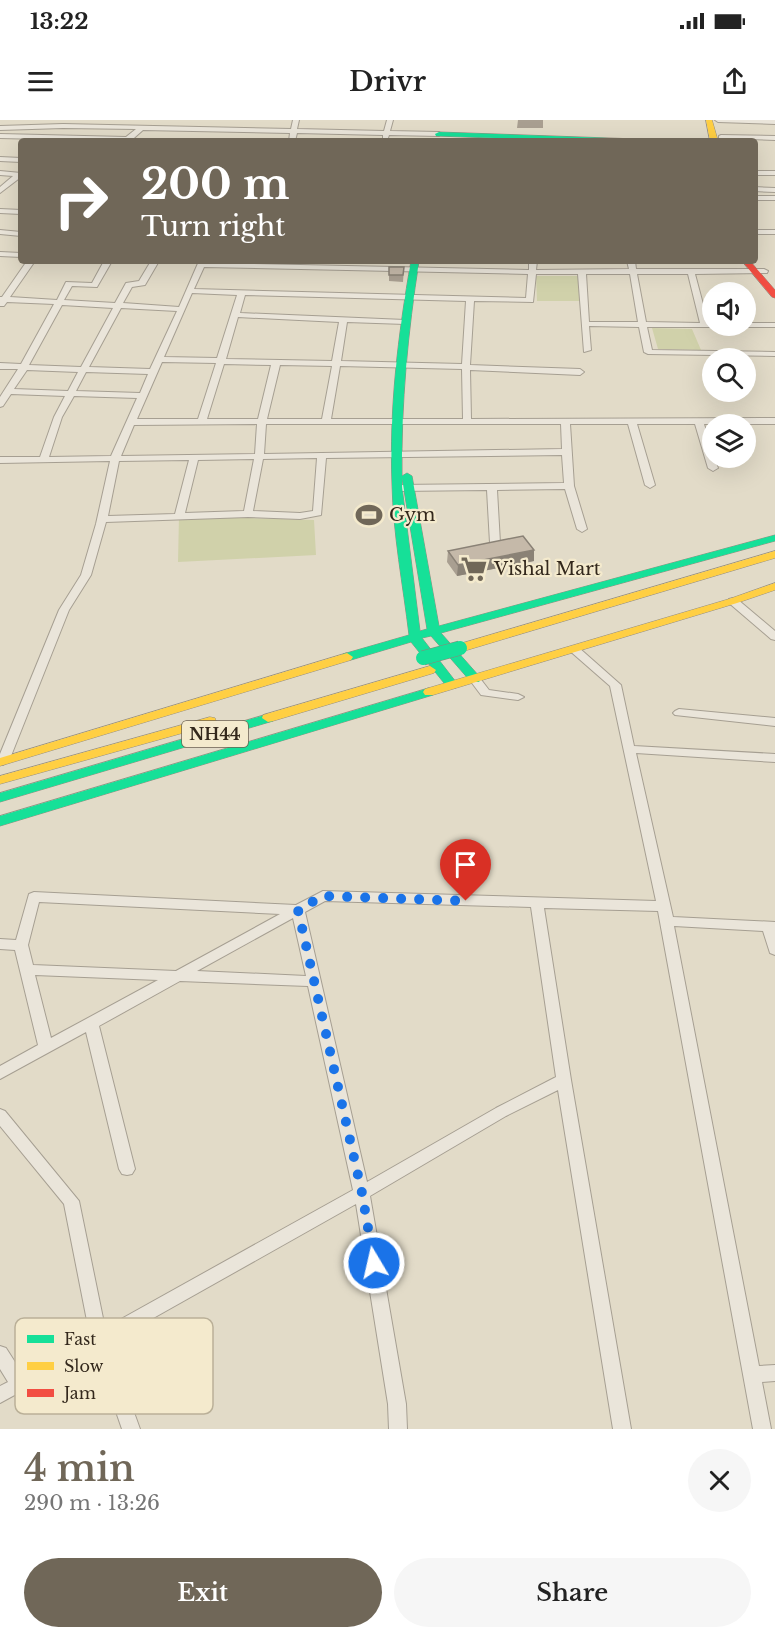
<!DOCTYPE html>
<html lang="en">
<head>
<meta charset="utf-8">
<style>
	:root { --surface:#fff; --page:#f6f6f6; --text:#222; --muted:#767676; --accent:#706758 }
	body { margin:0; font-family:"Libre Baskerville",serif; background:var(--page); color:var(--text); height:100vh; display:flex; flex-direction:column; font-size:22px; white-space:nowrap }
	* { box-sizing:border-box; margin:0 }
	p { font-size:20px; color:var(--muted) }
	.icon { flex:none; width:33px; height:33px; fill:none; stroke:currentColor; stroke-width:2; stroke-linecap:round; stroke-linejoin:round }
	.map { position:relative; height:1309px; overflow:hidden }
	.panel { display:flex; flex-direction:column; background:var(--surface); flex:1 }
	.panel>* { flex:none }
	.top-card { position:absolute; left:18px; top:18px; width:740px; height:126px; border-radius:6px; box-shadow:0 6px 24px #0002; background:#706758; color:#fff; overflow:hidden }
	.tools { position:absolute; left:702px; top:162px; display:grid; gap:12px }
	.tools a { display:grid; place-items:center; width:54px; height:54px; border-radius:50%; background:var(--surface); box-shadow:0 6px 24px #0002; font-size:30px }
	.pin { position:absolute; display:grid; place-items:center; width:51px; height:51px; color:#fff; margin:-62px -26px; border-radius:50% 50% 50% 0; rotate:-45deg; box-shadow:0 0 6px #0007 }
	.pin .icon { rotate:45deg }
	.me { position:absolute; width:66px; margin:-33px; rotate:351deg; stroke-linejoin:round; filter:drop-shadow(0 0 4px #0008) }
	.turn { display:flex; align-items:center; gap:21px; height:126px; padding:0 24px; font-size:27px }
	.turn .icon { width:78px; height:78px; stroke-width:2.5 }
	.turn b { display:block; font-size:42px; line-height:51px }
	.round { display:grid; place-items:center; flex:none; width:63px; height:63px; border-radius:32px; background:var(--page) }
	.head { display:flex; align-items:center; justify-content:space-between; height:102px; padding:0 24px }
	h1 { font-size:36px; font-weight:600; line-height:45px; color:var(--accent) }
	.primary-button { display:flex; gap:12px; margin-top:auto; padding:12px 24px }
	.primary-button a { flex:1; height:69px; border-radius:36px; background:var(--accent); color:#fff; font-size:24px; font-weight:600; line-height:69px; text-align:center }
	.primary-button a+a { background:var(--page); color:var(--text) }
	.status { display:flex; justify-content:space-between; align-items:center; height:42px; padding:0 30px; background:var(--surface); direction:ltr }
	.status svg { height:16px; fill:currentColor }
	header { display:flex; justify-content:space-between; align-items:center; height:78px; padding:0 24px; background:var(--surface); font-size:27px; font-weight:600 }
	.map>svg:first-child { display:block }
	.green { fill:#d0d1aa }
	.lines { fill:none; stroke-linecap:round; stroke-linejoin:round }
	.street-casing { stroke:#a69f92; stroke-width:2 }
	.fast-casing { stroke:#968f82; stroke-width:1 }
	.slow-casing { stroke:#968f82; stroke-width:1 }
	.jam-casing { stroke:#968f82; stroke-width:1 }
	.street { fill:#eae5da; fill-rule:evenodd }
	.fast { fill:#16e098; fill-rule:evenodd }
	.slow { fill:#ffcf43; fill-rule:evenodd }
	.jam { fill:#f24e42; fill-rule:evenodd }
	.fast-bridge-casing { stroke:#8c8579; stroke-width:15; stroke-linecap:butt }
	.fast-bridge { stroke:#16e098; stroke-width:14 }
	.wall { fill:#a99f91 }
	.shaded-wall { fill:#8a8276 }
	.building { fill:#c5b9a9; stroke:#8a8276; stroke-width:1.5 }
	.route { stroke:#1a73e8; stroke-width:10; stroke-dasharray:0 18 }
	.labels { text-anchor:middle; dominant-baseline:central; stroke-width:4.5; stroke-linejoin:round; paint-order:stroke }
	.shield { fill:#f4eacd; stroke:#6d6251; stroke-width:1.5 }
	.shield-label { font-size:16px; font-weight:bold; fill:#33281c }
	.poi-label { font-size:18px; fill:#33281c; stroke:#f4eacd; text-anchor:start }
	.key { fill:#f4eacd; stroke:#bab098; stroke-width:1.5 }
	.key-label { font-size:16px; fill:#33281c }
</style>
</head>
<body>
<div class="status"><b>13:22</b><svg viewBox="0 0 49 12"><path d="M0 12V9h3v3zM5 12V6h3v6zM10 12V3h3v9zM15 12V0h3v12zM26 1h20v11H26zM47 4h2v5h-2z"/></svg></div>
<header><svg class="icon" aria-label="menu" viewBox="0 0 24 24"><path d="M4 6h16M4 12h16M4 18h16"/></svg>Drivr<svg class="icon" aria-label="share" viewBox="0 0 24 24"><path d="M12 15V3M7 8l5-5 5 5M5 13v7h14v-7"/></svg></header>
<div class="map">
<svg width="775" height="1309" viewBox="0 0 775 1309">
	<rect width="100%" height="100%" fill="#e2dbc8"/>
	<path class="green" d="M536 156H578L580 181H537Z
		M652 208 692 209 701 230 658 229Z
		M179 396 314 400 316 435 178 442Z"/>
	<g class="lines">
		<g class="street-casing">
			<path id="street" d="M293 0H299L297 9 384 11 387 0H393L390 11 439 12 442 14 439 16 389 15 387 21H383V15L297 13 295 21H289L290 13 143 10 134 18 127 21 0 18V14L126 17 136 9 63 8 0 10V6L63 4 291 9Z
				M715 0H775V4L718 2Z
				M721 15 775 16V20L719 18V16Z
				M0 37 21 38V42L0 41Z
				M0 51 21 53V57L0 73V67L13 56 0 55Z
				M754 51H775V55H754Z
				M754 67 775 68V72L754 71Z
				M754 76H775V80H754Z
				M0 89 21 90V94L0 93Z
				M0 110 21 112V116L0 114Z
				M754 110H775V114H754Z
				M0 132 21 133V137L0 136Z
				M27 141H35L10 177 57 180 66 162 92 163 104 141H112L97 167 72 166 64 180 115 183 126 163 139 161 151 141H159L145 165 132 167 123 183 179 187 199 141H207L206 143 529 150V141H537L536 150 629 149 627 141H635L636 149H764L768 151 767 153 695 154 708 203H712L715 207H647L652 230 775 232V236L648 234 644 232 639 207 589 206 591 230 584 232 578 154H536L533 182 474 181 470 245 580 249 584 252 580 255 470 250 471 299 775 298V304H704L712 331V338H714L718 348 713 351 708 348 695 304H637L655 365 650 368 645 365 628 304H570L574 366 587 409 582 412 577 409 565 369 497 370 500 423 495 426 490 423 487 370 398 371 393 368 398 365 564 363 562 335 326 338 321 395 300 399 248 397 106 402 91 455 69 490 9 641 3 645 0 644V634L59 490 81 455 96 404 110 341 0 343V337H40L54 297 65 276 11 274 3 286 0 287V277L18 249H0V243L21 244 54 184 7 182 4 186H0V177H2ZM204 147 528 154 526 178 194 169ZM586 154H630L638 202H589ZM637 154H688L700 203 646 202ZM192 173 237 175 217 238 164 237ZM245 175 466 181 462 244 341 241 347 202 405 204 409 202 405 200 240 193ZM62 185 113 188 81 247 29 245ZM121 188 177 191 150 249 89 247ZM238 197 339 202 332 241 226 239ZM162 242 216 243 198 299H137ZM224 244 271 245 258 299H207ZM280 245 332 246 322 299H267ZM340 246 462 249 463 299H331ZM27 250 78 252 68 271 14 269ZM86 252 148 254 140 273 76 271ZM74 276 137 278 111 336 49 337 62 297ZM257 304 255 334 121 336 134 305ZM266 304H561L562 329 264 334ZM317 338 313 391 300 393 253 391 263 339ZM254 339 244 391 185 393 198 340ZM189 340 175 394 108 396 119 341Z
				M746 203H775V207H743Z
				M733 478 737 479 775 511V520L771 519 729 483 728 481 729 479Z
				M574 526 578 527 621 565 634 626 775 634V642L636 633 673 797 775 802V835L770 833 763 811 674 806 759 1246 775 1245V1261L762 1262 771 1309H753L658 791 544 788 571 960 631 1309H613L558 970 506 996 370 1076 406 1284 407 1309H389L388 1284 356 1084 109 1223 140 1309H122L95 1231 0 1283V1266L8 1262 0 1249V1226L6 1228 22 1253 90 1216 64 1084 0 1006V989L5 991 79 1081 105 1208 353 1070 308 866 180 861 99 906 135 1049 132 1054 127 1055 122 1054 119 1049 86 912 0 959V946L38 925 15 830 0 829V819L16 820 29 774 34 772 296 785 323 771 656 781 610 566 570 531 569 529ZM325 781 531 787 556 957 496 988 367 1062 305 792ZM39 782 280 794 176 851 33 845 28 825ZM293 798 306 856 197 851ZM35 855 158 860 51 918Z
				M475 556 479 557 489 570 518 574 524 577 518 580 481 575 469 559Z
				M679 589 775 598V606L675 595 673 593 675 591Z"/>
		</g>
		<g class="fast-casing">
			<path id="fast" d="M439 12 637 19 641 21H577L436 16 435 14Z
				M411 141H419C408 212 401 283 402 356L407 353 412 356 439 506 775 415V421L441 513 479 556 481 559 479 562H471L431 516 422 518 456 562 458 565 456 568H448L411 522 351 540H343L341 537 343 534 409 515C403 465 393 414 392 364 389 289 398 215 411 141ZM402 358 427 509 420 511 402 367Z
				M429 568 433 569 435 572 433 575 0 706V696Z
				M268 594 274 598 273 601 0 682V673Z"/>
		</g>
		<g class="slow-casing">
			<path id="slow" d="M706 0H712L718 21H710Z
				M775 431V438L464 531H456L454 528 456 525Z
				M775 463V470L737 483 433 575H425L423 572 425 569 729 479Z
				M347 533 353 537 351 540 0 646V638Z
				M430 546 436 550 434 553 273 601 268 602 262 598 263 595Z
				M210 597 215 598 216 601 215 604 0 664V656Z"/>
		</g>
		<g class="jam-casing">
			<path id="jam" d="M742 141H750L775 170V178L772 177Z"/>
		</g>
		<use href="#street" class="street"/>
		<use href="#fast" class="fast"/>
		<use href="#slow" class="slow"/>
		<use href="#jam" class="jam"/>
		<g class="fast-bridge-casing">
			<path id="fast-bridge" d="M423 538 460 528"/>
		</g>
		<use href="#fast-bridge" class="fast-bridge"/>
	</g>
	<path class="wall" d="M518 0H543V8H517Z
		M389 147H404L403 162 389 161Z
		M448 431 534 441 457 456 447 442Z"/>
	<path class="shaded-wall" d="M534 430V441L457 456 458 445Z"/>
	<path class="building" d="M389 147H404L403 155H389Z
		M523 416 534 430 458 445 448 431Z"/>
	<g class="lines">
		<path class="route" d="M374 1143 362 1073 298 790 323 776 466 781"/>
	</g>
	<defs>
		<g id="stadium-bare" transform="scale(2.07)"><path d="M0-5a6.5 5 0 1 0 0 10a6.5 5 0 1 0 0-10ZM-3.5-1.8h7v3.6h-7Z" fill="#706758" stroke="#f4eacd" stroke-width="2.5" paint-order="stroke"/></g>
		<g id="supermarket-bare" transform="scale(2.07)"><path d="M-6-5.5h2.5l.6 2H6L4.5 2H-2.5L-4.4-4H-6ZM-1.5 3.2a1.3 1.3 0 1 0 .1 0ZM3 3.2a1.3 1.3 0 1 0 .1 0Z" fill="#706758" stroke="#f4eacd" stroke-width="2.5" paint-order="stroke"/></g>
	</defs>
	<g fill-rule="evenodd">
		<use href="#stadium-bare" x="369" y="395"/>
		<use href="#supermarket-bare" x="474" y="449"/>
	</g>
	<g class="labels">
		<rect class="shield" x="182" y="601" width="66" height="26" rx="4.5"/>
		<g class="shield-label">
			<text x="215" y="614">NH44</text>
		</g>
		<g class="poi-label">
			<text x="389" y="395">Gym</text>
			<text x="494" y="449">Vishal Mart</text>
		</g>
	</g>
	<rect x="15" y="1198" width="198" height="96" rx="9" class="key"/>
	<rect x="27" y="1215" width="27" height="8" fill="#16e098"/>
	<rect x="27" y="1242" width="27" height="8" fill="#ffcf43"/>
	<rect x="27" y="1269" width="27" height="8" fill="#f24e42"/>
	<g class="key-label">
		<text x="64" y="1225">Fast</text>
		<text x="64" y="1252">Slow</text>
		<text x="64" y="1279">Jam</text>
	</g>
</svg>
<div class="tools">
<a><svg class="icon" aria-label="sound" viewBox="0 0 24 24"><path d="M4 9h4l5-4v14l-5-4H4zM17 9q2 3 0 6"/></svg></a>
<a><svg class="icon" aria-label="search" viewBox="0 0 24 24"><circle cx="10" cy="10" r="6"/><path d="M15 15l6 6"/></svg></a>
<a><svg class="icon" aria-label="layers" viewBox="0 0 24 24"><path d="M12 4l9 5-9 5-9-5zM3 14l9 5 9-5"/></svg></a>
</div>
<div class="pin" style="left:466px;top:781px;background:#d93025"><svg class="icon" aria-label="arrive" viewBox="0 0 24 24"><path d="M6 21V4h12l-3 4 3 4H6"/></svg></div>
<svg class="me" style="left:374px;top:1143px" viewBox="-20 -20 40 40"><circle r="17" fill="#1a73e8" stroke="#fff" stroke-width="3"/><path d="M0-11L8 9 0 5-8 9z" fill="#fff"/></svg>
<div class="top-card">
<div class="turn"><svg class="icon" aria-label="right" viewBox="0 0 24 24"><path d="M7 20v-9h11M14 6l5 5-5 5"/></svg><div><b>200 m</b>Turn right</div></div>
</div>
</div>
<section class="panel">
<div class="head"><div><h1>4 min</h1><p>290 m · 13:26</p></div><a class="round"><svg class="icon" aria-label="close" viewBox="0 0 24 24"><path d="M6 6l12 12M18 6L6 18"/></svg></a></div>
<div class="primary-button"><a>Exit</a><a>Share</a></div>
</section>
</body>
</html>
